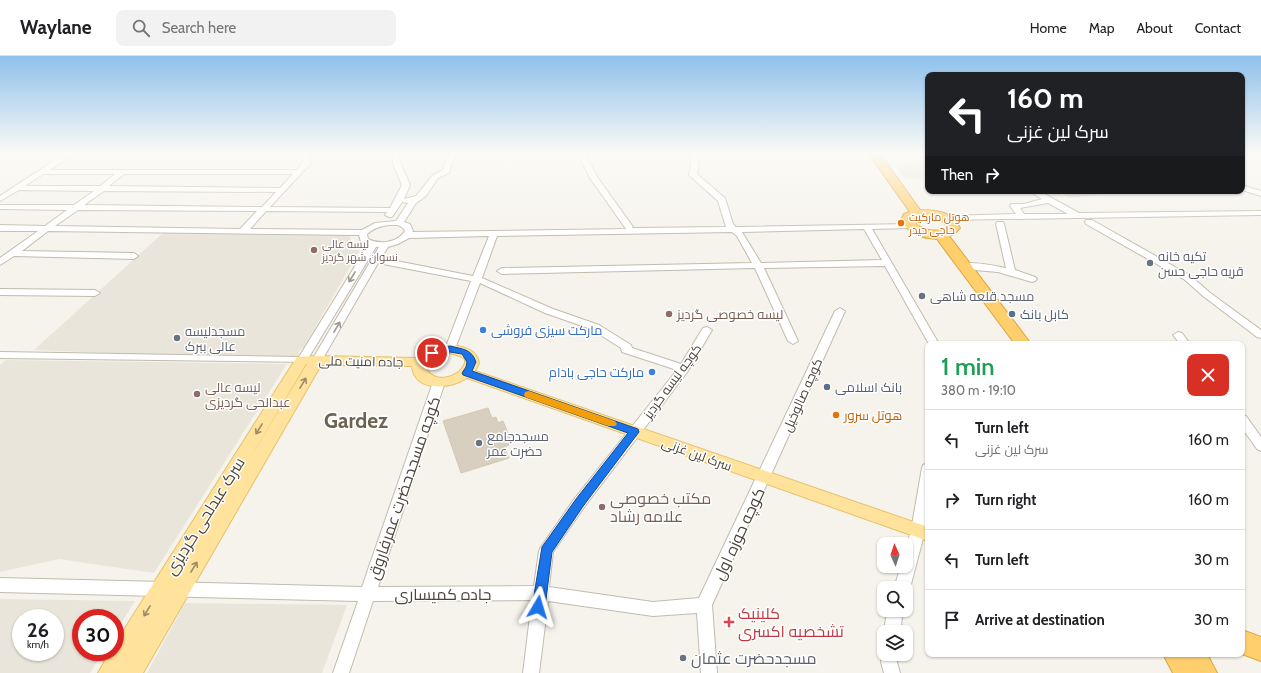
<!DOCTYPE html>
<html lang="en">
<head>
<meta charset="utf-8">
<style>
	:root { --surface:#fff; --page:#f2f2f2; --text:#202124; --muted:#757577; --line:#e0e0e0 }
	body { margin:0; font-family:Cabin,Cairo,sans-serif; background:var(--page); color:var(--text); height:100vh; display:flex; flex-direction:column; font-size:15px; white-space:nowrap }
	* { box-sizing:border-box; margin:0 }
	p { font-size:13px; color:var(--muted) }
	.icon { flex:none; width:22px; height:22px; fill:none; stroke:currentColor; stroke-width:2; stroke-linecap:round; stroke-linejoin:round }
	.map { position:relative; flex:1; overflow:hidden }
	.sheet { position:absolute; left:925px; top:285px; width:320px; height:316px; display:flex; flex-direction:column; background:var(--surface); border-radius:8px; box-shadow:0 1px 3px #0004 }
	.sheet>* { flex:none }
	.banner { position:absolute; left:925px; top:16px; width:320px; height:122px; border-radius:8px; box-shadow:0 1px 3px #0004; background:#202124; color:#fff; overflow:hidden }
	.needle { width:26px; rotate:357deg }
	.controls { position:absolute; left:877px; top:481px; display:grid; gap:8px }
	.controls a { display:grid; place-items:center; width:36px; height:36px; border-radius:8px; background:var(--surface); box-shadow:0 1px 3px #0004; font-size:20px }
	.speed { position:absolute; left:12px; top:553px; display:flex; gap:8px; font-size:20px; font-weight:700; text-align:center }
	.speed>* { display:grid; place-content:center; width:52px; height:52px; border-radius:50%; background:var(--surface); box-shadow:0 1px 3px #0004; line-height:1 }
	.speed small { font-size:10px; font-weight:400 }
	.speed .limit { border:6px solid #d22; background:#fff; color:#111 }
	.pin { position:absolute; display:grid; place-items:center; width:34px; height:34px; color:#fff; margin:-17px; border:2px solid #fff; border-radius:50%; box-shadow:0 1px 4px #0007 }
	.me { position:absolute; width:44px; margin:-22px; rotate:7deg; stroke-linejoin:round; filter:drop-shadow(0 0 3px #0008) }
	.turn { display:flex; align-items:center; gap:14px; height:84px; padding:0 16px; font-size:18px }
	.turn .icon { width:52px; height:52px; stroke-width:2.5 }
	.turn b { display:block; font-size:28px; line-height:34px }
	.then { display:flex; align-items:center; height:38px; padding:0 16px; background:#0003; gap:8px; font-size:15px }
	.round { display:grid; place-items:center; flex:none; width:42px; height:42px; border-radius:8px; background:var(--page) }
	.headline { display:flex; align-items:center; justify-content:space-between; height:68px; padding:0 16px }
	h1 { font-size:24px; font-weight:600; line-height:30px; color:#1e9e55 }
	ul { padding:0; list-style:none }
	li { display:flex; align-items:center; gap:12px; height:60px; padding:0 16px; border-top:1px solid var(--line) }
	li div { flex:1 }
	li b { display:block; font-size:15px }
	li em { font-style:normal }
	header { display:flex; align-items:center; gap:24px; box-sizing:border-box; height:56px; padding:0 20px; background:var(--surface); border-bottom:1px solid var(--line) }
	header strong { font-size:19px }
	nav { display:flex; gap:22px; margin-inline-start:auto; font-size:14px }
	.search { width:280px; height:36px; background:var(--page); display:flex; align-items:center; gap:10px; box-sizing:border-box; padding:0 14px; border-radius:8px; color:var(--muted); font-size:15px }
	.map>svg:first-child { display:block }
	.residential { fill:#eae5da; fill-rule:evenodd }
	.building { fill:#d8cfc1; stroke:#d3c7b4 }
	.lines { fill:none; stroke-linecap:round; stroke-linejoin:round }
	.minor-casing { stroke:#c2bbae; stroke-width:2 }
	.major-casing { stroke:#e6c16a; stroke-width:2 }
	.highway-casing { stroke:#e0a43c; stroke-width:2 }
	.minor { fill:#fff; fill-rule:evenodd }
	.major { fill:#ffe39c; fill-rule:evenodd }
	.highway { fill:#ffcf6e; fill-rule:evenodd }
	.oneway { stroke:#9c9892 }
	.oneway2 { stroke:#9c8c66 }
	.route { fill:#1a73e8; stroke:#114b97 }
	.slow { fill:#f59e0b }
	.food-dot { fill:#e8710a; stroke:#fff; stroke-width:1.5 }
	.education-dot { fill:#8d6e63; stroke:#fff; stroke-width:1.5 }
	.worship-dot { fill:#6b7280; stroke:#fff; stroke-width:1.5 }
	.service-dot { fill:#5c6f8a; stroke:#fff; stroke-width:1.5 }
	.shop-dot { fill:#3f7fe0; stroke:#fff; stroke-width:1.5 }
	.health-dot { fill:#e0444e; stroke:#fff; stroke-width:1.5 }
	.labels { text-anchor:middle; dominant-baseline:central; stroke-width:3; stroke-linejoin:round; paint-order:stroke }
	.far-food-label { font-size:11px; fill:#c56008; stroke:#fff; text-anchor:start }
	.far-education-label { font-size:11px; fill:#785e54; stroke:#fff; text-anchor:start }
	.worship-label { font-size:13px; fill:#5b616d; stroke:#fff; text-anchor:start }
	.education-label { font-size:13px; fill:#785e54; stroke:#fff; text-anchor:start }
	.service-label { font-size:13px; fill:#4e5e75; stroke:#fff; text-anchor:start }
	.shop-label { font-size:13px; fill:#366cbe; stroke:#fff; text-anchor:start }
	.street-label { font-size:13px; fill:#4b4439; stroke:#fff }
	.food-label { font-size:13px; fill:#c56008; stroke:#fff; text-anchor:start }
	.near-street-label { font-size:16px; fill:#4b4439; stroke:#fff }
	.near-education-label { font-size:16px; fill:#785e54; stroke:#fff; text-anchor:start }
	.near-health-label { font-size:16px; fill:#be3a42; stroke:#fff; text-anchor:start }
	.near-worship-label { font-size:16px; fill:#5b616d; stroke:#fff; text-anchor:start }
	.town-label { font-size:21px; font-weight:bold; fill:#6e6250; stroke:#fff }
</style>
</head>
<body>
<header>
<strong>Waylane</strong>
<div class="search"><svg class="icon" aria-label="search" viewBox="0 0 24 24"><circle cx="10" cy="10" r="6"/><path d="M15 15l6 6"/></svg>Search here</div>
<nav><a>Home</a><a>Map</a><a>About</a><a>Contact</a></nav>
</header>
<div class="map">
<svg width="1261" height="617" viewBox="0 0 1261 617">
	<rect width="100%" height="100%" fill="#f6f3ec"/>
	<path class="residential" d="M928 103V124L905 122 901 119 897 110 904 109 903 107Z
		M1059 135H1095L1097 139 1069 142Z
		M164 176 351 179 350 182 352 186 361 192 304 291 299 295 298 302H168L104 297 34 294Z
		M6 304 287 308 154 517 59 503 0 516V309Z
		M0 543 135 545 115 577V562H81V596H103L90 617H0ZM21 562H55V596H21Z
		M185 547 347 549 322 617H147Z"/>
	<path class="building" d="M488 352 492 362 496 361 498 367 503 365 511 384 507 385 509 389 504 391 509 402 461 417 443 365Z"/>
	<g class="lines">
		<g class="minor-casing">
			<path id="minor" d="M64 98H72L50 114H297L303 106 304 98H310V108L270 151 390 152 402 129 393 108V98H399L401 108 410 129 404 143 416 140 433 119 443 114 445 106 451 98H458L452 106 449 117 438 122 426 140 416 147 404 166 410 168 413 175 412 176 626 173 590 122 578 98H585L598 122 633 171 632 172 726 171 718 145 689 119 691 109 690 98H696L699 109 697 118 725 142 733 168 736 171 913 168 914 170 910 172 872 173 939 288H929L885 210 764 212 798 285 793 288 788 285 755 212 502 218 497 215 502 212 752 207 737 180 732 176 497 180 482 222 553 253 599 269 631 289 632 292 681 308 703 272 707 271 712 274 688 315 585 450 553 496 549 531 653 546 699 542 835 255 840 252 845 255 712 549 717 617H701L697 557 653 560 548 545 539 617H523L532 544 373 545 349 617H333L358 545 0 536V522L362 531 433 326 435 323H443L445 326 378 531 534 530 539 495 541 491 575 442 677 314 622 296 621 292 591 273 545 257 480 227 455 293 450 296 446 295 445 293 471 225 378 207 322 304 317 307 313 306 312 304 379 191H376L306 306 0 302V296L299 301 368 189 361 186 359 179 48 175 22 195 134 197 138 200 134 203 14 200 0 209V202L38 175H0V169L45 170 67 154 0 153V149H74L94 135 19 134 0 145V140ZM43 118H115L100 130H25ZM124 118H293L280 132 109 130ZM104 135 276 136 262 151 84 149ZM402 146 408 147 396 165 375 167 362 174 250 173 266 155 387 156 385 159 389 161H392ZM78 154 257 155 240 173 55 170ZM389 169H398L403 172 405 175C397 187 380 189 368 183L367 178C374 172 380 170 389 169ZM864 173 882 204 761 207 742 176ZM489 180 473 220 381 202 388 191 398 188 409 182Z
				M1242 129 1261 135V140L1242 134Z
				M1029 135H1039L1079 157 1261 155V159L946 164 942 162 946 160 1016 158 1010 150 1011 148H1024L1042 143ZM1048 147 1068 158H1024L1020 152Z
				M1086 164H1092L1191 220 1209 236 1261 274V282L1257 281 1203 240 1185 224 1086 168 1085 166Z
				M997 166H1003L1004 168 1015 214 1035 221 1037 223 1035 225 1032 226 998 216 963 213 958 210C965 203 996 210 1006 212L996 168Z
				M0 233 95 234 100 237 95 240 0 239Z
				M1178 276 1182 277 1190 288H1180L1173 279Z
				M1242 359 1246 360 1261 381V395L1257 393 1242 372Z
				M928 407V456L925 475 910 532 906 537V532H894L901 510H906V492L911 475 922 412 923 409Z
				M887 554H903L900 576H884Z
				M884 593V598H898L897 606 900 617H884L881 606Z"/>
		</g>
		<g class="major-casing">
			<path id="major" d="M450 289C462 290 477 293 479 307L475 315 928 471V485L467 322C451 333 414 337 412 310L321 309 143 617H98L110 596H115V588L297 301 317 300 416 302 426 294ZM450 297 460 300 465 303V307C459 323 433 328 426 312 429 301 440 300 450 297ZM306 308H307L246 409Z"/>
		</g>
		<g class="highway-casing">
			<path id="highway" d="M869 98H880L920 154C936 154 954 156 960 172L954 178 949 180 1031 288H1015L937 183C921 182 909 178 901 164L904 158 910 156ZM922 161C931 162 943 161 947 171 937 178 920 174 913 164Z
				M1242 574 1261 581V605L1242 598Z
				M1163 598H1207L1217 617H1173Z"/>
		</g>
		<use href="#minor" class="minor"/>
		<use href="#major" class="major"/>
		<use href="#highway" class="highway"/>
	</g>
	<defs><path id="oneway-shaft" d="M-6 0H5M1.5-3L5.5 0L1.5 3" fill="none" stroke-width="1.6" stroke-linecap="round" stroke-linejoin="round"/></defs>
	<g class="oneway">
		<use href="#oneway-shaft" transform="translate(352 221) rotate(121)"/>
		<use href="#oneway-shaft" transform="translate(337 271) rotate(-60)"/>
	</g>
	<g class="oneway2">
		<use href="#oneway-shaft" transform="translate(303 327) rotate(-59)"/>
		<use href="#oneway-shaft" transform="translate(259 373) rotate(122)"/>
		<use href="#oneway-shaft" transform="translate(194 511) rotate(-59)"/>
		<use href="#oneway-shaft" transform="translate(147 555) rotate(121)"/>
	</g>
	<linearGradient id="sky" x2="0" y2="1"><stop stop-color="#8fc1ec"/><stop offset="0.53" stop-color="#fbfaf6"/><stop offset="1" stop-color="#fbfaf6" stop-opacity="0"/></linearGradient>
	<rect width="1261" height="184" fill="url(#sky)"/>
	<path class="route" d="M450 290C462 293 472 293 476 306L472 315 638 373 639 376 584 449 552 496 545 551 543 555 538 557 534 555 532 551 542 491 576 443 628 377 463 319 462 317 466 311 467 306 462 298 450 296 432 299 428 297 429 295Z"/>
	<path class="slow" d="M529 335 615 365 617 368 615 370H608L525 341 524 339 525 336Z"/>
	<g class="food-dot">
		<circle cx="901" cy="167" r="4"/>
		<circle cx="836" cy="359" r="4"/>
	</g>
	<g class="education-dot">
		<circle cx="314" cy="194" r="4"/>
		<circle cx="669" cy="258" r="4"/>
		<circle cx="197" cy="338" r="4"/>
		<circle cx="602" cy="451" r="4"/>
	</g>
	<g class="worship-dot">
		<circle cx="1150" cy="207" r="4"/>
		<circle cx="922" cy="240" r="4"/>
		<circle cx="177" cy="282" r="4"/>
		<circle cx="479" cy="387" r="4"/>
		<circle cx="683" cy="602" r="4"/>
	</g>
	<g class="service-dot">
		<circle cx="1012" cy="258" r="4"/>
		<circle cx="827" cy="331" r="4"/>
	</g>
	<g class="shop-dot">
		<circle cx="483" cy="274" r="4"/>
		<circle cx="652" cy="316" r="4"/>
	</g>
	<path class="health-dot" d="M727 560h4v4h4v4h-4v4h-4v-4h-4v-4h4z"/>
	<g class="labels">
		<g class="far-food-label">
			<text x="909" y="161">هوتل مارکیت<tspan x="909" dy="13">حاجی حیدر</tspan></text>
		</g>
		<g class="far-education-label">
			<text x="322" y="188">لیسه عالی<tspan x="322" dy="13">نسوان شهر گردیز</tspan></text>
		</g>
		<g class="worship-label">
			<text x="1158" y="200">تکیه خانه<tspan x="1158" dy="15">قریه حاجی حسن</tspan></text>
			<text x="930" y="240">مسجد قلعه شاهی</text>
			<text x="185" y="275">مسجدلیسه<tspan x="185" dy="15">عالی ببرک</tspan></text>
			<text x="487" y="380">مسجدجامع<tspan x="487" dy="15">حضرت عمر</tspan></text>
		</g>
		<g class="education-label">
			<text x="677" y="258">لیسه خصوصی گردیز</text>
			<text x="205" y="331">لیسه عالی<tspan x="205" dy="15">عبدالحی گردیزی</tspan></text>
		</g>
		<g class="service-label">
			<text x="1020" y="258">کابل بانک</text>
			<text x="835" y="331">بانک اسلامی</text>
		</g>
		<g class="shop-label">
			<text x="491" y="274">مارکت سیزی فروشی</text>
			<text x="644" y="316" text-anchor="end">مارکت حاجی بادام</text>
		</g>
		<g class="street-label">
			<text transform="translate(361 305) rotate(1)">جاده امنیت ملی</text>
			<text transform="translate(672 325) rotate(-54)">کوچه لیسه گردیز</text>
			<text transform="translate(802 339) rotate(-66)">کوچه صالوخیل</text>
			<text transform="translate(697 398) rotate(20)">سرک لین غزنی</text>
		</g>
		<g class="food-label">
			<text x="844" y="359">هوتل سرور</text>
		</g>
		<g class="near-street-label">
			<text transform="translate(404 432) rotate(-71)">کوچه مسجدحضرت عمرفاروق</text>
			<text transform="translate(205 460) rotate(-58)">سرک عبدلحی گردیزی</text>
			<text transform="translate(739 478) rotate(-65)">کوچه حوزه اول</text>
			<text x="443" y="538">جاده کمیساری</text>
		</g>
		<g class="near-education-label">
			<text x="610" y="442">مکتب خصوصی<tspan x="610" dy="18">علامه رشاد</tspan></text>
		</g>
		<g class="near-health-label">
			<text x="738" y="557">کلینیک<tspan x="738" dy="18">تشخصیه اکسری</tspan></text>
		</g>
		<g class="near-worship-label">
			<text x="691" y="602">مسجدحضرت عثمان</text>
		</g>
		<g class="town-label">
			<text x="356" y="364">Gardez</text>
		</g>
	</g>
</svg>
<div class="controls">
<a><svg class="needle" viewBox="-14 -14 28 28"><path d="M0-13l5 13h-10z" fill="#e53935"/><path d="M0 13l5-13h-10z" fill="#757577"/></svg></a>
<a><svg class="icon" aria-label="search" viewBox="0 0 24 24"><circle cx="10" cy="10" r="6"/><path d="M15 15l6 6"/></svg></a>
<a><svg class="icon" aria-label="layers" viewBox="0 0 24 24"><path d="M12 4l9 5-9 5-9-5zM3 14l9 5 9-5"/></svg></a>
</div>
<div class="speed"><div>26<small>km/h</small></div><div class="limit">30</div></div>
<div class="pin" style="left:432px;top:297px;background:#d93025"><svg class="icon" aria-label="arrive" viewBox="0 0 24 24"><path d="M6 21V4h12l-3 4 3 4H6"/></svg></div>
<svg class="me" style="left:538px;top:551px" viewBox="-20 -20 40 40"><path d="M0-17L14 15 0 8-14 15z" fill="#1a73e8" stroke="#fff" stroke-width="4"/></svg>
<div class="banner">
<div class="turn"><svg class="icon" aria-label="left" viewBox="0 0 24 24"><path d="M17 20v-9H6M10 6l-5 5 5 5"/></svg><div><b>160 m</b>سرک لین غزنی</div></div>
<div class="then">Then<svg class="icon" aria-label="right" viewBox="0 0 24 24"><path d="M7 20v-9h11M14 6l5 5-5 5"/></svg></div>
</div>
<section class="sheet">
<div class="headline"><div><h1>1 min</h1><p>380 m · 19:10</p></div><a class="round" style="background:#d93025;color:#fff"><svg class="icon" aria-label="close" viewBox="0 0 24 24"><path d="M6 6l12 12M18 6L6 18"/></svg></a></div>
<ul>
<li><svg class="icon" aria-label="left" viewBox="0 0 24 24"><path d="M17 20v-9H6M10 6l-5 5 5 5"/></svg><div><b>Turn left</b><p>سرک لین غزنی</p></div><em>160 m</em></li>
<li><svg class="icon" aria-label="right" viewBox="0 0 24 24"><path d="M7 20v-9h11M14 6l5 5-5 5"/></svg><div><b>Turn right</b></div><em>160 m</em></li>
<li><svg class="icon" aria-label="left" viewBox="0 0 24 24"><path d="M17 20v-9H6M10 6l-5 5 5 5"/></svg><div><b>Turn left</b></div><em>30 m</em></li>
<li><svg class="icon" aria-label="arrive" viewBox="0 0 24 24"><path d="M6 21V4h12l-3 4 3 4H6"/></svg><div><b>Arrive at destination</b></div><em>30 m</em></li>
</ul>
</section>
</div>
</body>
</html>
